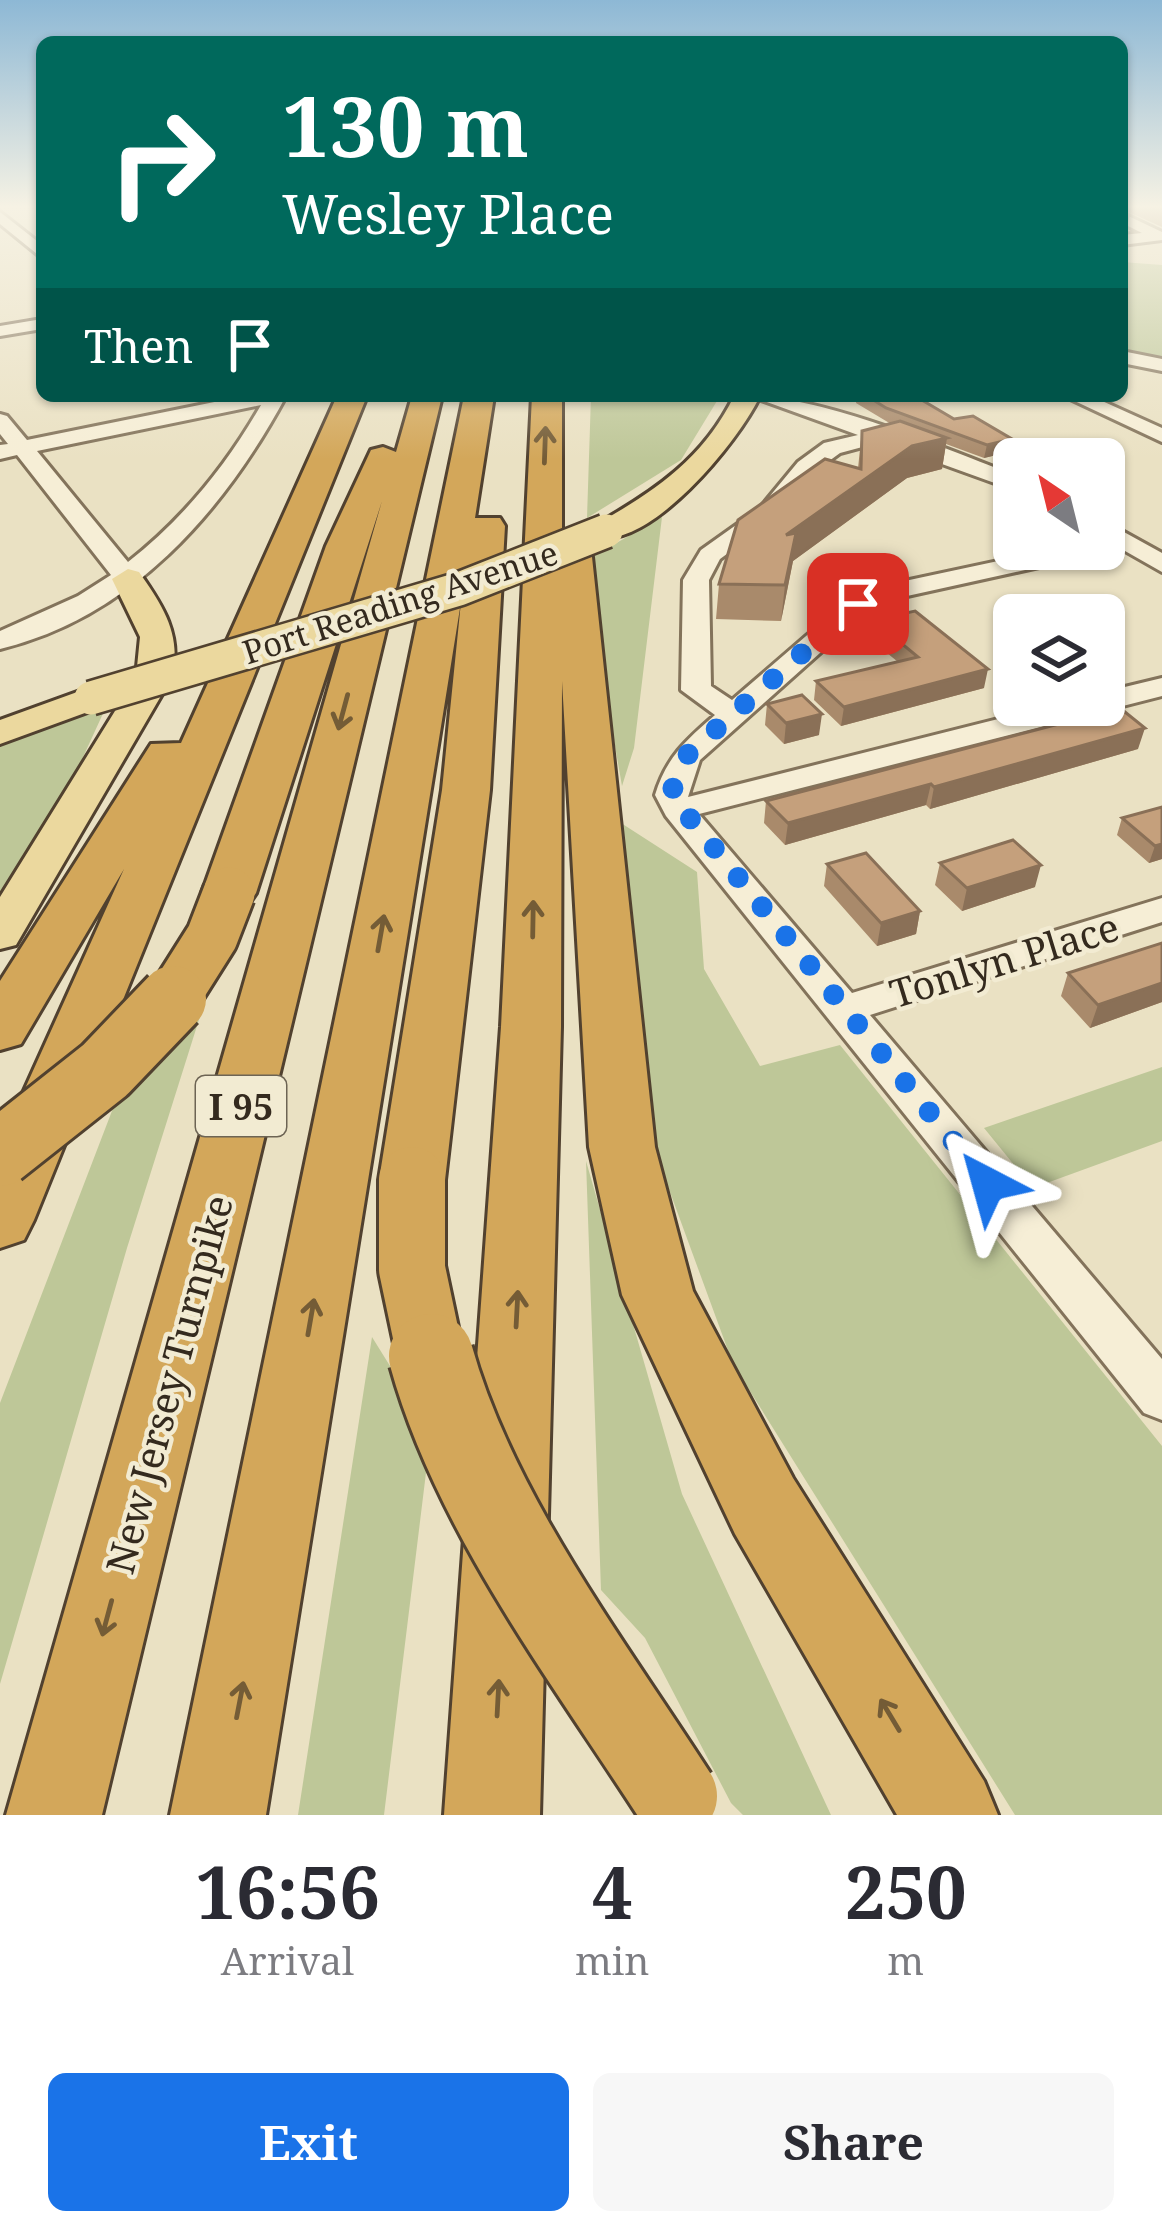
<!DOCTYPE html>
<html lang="en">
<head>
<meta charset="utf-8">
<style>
	:root { --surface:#fff; --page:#f7f7f7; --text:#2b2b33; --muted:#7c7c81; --accent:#1a73e8 }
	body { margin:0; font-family:"Noto Serif",serif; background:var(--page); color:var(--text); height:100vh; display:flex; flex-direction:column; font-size:45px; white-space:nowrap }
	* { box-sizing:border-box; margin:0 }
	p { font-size:39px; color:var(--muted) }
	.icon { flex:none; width:66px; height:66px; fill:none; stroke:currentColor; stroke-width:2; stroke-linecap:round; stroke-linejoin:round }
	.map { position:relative; height:1815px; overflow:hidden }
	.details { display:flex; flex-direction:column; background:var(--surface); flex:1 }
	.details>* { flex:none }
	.hud { position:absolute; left:36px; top:36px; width:1092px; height:366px; border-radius:18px; box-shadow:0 3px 9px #0004; background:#00695c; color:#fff; overflow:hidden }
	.needle { width:78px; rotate:325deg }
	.buttons { position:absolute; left:993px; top:438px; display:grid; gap:24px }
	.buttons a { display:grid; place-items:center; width:132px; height:132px; border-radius:18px; background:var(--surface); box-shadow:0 3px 9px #0004; font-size:60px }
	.pin { position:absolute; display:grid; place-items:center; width:102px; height:102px; color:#fff; margin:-51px; border-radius:24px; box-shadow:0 6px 18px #0006 }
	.me { position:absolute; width:132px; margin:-66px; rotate:321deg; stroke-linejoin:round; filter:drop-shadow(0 0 9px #0008) }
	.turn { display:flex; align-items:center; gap:42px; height:252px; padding:0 48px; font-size:54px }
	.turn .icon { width:156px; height:156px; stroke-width:2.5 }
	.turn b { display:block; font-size:84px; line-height:102px }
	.then { display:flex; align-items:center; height:114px; padding:0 48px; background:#0003; gap:24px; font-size:45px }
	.eta { display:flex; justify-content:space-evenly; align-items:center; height:204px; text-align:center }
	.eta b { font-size:72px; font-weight:700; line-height:84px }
	.primary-button { display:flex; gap:24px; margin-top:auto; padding:24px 48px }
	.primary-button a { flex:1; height:138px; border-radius:18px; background:var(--accent); color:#fff; font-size:48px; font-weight:700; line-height:138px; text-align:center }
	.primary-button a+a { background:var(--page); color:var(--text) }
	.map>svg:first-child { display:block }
	.green { fill:#bec798 }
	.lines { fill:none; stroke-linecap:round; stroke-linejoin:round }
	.minor-casing { stroke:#83735b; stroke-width:6 }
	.major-casing { stroke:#51412f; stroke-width:6 }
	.highway-casing { stroke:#51412f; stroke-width:6 }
	.minor { fill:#f6eed6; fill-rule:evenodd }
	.major { fill:#ebd89e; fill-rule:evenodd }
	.highway { fill:#d3a75a; fill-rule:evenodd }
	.major-bridge-casing { stroke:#51412f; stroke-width:38; stroke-linecap:butt }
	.highway-bridge-far2-casing { stroke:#51412f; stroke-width:57; stroke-linecap:butt }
	.highway-bridge-far1-casing { stroke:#51412f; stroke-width:72; stroke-linecap:butt }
	.highway-bridge-casing { stroke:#51412f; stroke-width:90; stroke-linecap:butt }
	.major-bridge { stroke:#ebd89e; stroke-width:33 }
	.highway-bridge-far2 { stroke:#d3a75a; stroke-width:51 }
	.highway-bridge-far1 { stroke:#d3a75a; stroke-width:66 }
	.highway-bridge { stroke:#d3a75a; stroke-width:84 }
	.wall { fill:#a98a6b }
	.shaded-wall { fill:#8a7057 }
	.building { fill:#c5a07c; stroke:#8a7057; stroke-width:3 }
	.oneway { stroke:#745c36 }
	.route { stroke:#1a73e8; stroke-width:21; stroke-dasharray:0 37.8 }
	.labels { text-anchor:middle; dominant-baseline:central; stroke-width:9; stroke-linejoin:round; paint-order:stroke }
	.far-street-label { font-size:33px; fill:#342a1e; stroke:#f2ebd2 }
	.shield { fill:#f2ebd2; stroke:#6d6454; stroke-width:3 }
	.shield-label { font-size:36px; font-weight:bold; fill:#342a1e }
	.street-label { font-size:39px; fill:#342a1e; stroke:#f2ebd2 }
</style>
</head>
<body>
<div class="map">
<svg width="1162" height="1815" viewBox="0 0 1162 1815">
	<rect width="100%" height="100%" fill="#eae1c3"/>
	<path class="green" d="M1122 262 1162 265V357L1122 352Z
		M591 396H720L681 460 587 518Z
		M662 517 634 748 622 786 583 562Z
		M106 707 0 938V744Z
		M621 823 697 872 704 969 760 1066 840 1045 1162 1446V1815H1015L733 1364 633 1091Z
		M208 991 127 1248 0 1684V1403L120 1090Z
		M1162 1067V1141L1033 1188 984 1128Z
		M586 1161 682 1494 831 1815H743L731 1803 645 1638 601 1590Z
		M372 1337 431 1432 384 1815H298Z"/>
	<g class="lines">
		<g class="minor-casing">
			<path id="minor" d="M0 212 42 245V258L0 224Z
				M1122 213 1162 232V240L1122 245V235L1142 233 1122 223Z
				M42 319V329L0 336V326Z
				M1122 351 1162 359V371L1122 363Z
				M244 396H286C224 511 132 617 0 649V631L78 596 111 575 17 455 0 459V445L8 444 0 434V414L7 416 27 440ZM261 405C226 466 184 518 128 562L37 451Z
				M750 396C821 396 945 448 1014 475V490L881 442 840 453 814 472 776 518 720 559 709 580 711 686 732 700 849 599 872 588 1054 549H1101L1089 556 889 600 867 611 700 760 688 797 1054 705H1104V692L1162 678V696L699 814 852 993 1162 898V922L870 1015 1162 1359V1420L1144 1413 666 816 655 795C666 758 686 740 715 715L681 690 683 580 701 550 760 508 798 462 824 443 858 435Z
				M1064 396H1091L1162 428V442Z
				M1104 521 1162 553V572L1104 539Z"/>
		</g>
		<g class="major-casing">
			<path id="major" d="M734 396H760C739 441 649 551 595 537L591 531 595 525C654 492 704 458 734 396Z
				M128 569 139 572C163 606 182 635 172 677L16 945 0 949V897L136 677 140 637 112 579Z
				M91 687 104 690 109 698 104 706 0 744V720Z"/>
		</g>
		<g class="highway-casing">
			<path id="highway" d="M337 396H367L34 1220 24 1240 0 1248V1144L124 869 21 1044 0 1050V981L151 744 181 743Z
				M412 396H442L102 1815H6L382 501 256 893 248 905 229 910 210 905 202 893 326 546 371 450 383 447 396 452Z
				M464 396H494L475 518H500L505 526 490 790 445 1180 436 1199 412 1206 388 1199 379 1180 442 790 461 602 266 1815H170Z
				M532 396H562V548L586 549 592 557 655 1147 693 1291 793 1478 984 1781 998 1815H897L735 1534 622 1295 589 1147 562 681 561 1027 540 1815H444L501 1027Z"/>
		</g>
		<use href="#minor" class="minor"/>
		<use href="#major" class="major"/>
		<use href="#highway" class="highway"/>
		<g class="major-bridge-casing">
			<path id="major-bridge" d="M91 698 459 589 606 531"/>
		</g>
		<g class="highway-bridge-far2-casing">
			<path id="highway-bridge-far2" d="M171 1002 212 937 229 893"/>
		</g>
		<g class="highway-bridge-far1-casing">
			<path id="highway-bridge-far1" d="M0 1153 105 1070 173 999
				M412 1180V1269L431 1359"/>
		</g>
		<g class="highway-bridge-casing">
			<path id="highway-bridge" d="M431 1356C474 1512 588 1661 675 1796"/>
		</g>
		<use href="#major-bridge" class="major-bridge"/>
		<use href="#highway-bridge-far2" class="highway-bridge-far2"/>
		<use href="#highway-bridge-far1" class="highway-bridge-far1"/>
		<use href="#highway-bridge" class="highway-bridge"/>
	</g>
	<path class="wall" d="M1122 205H1162V227L1122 209 1126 230 1122 231Z
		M857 396H915L954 419 1012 439 1009 452 984 458 946 444 942 469 907 478 793 561 781 621 716 619 719 584 858 468 862 431 891 424 856 403Z
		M873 620 984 688 841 726 814 700 816 681 898 662 870 639Z
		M767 704 819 735 784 744 765 725Z
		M1138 749 930 809 926 805 785 845 764 823 766 801Z
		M1162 807V859L1149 863 1117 835 1122 818Z
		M940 863 1035 887 962 911 935 885Z
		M827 864 920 911 916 934 877 946 824 886Z
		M1162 943V1002L1090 1028 1061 996 1068 973Z"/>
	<path class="shaded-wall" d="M1130 215 1126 230 1122 231V217Z
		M947 438 942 469 907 478 793 561 781 621 785 585 786 535 912 446Z
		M1012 439 1009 452 984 458 987 445Z
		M988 669 984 688 841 726 844 707Z
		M822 714 819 735 784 744 786 723Z
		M1145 728 1138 749 930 809 934 787Z
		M931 784 926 805 785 845 788 823Z
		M1162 844V859L1149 863 1155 846Z
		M1041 865 1035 887 962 911 967 888Z
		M920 911 916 934 877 946 881 923Z
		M1162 983V1002L1090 1028 1098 1005Z"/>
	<path class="building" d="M867 396H915L954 419 973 416 1012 439 987 445 886 408Z
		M900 421 947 438 912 446 786 535 796 533 785 585 719 584 738 520 825 459 861 469 862 431Z
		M915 611 988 669 844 707 816 681 918 657 873 620Z
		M802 695 822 714 786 723 767 704Z
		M1120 708 1145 728 934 787 931 784 788 823 766 801Z
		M1162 807V844L1155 846 1122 818Z
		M1013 840 1041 865 967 888 940 863Z
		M866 853 920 911 881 923 827 864Z
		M1162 943V983L1098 1005 1068 973Z"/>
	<defs><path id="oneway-shaft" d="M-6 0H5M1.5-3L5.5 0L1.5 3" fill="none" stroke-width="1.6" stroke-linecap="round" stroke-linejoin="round" transform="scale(3)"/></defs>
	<g class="oneway">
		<use href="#oneway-shaft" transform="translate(545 445) rotate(-88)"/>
		<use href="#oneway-shaft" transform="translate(343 712) rotate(105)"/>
		<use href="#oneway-shaft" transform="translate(533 919) rotate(-89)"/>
		<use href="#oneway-shaft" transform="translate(381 933) rotate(-80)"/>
		<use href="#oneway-shaft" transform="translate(517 1309) rotate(-87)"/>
		<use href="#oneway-shaft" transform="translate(311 1317) rotate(-80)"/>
		<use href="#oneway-shaft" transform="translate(107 1618) rotate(105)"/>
		<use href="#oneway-shaft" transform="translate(498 1698) rotate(-87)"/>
		<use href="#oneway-shaft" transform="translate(240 1700) rotate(-79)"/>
		<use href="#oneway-shaft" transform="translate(890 1715) rotate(-121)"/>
	</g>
	<linearGradient id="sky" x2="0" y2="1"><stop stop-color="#8db8d5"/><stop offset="0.45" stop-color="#f6f2e4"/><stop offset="1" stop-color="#f6f2e4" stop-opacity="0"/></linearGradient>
	<rect width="1162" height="459" fill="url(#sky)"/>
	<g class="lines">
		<path class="route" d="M858 604 689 753 679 767 671 795 988 1184"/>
	</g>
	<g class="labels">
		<g class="far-street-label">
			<text transform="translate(400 602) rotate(-18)">Port Reading Avenue</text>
		</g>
		<rect class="shield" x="196" y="1076" width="90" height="60" rx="9"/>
		<g class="shield-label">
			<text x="241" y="1106">I 95</text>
		</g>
		<g class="street-label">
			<text transform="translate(1004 959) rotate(-17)">Tonlyn Place</text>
			<text transform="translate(168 1384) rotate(-75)">New Jersey Turnpike</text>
		</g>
	</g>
</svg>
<div class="buttons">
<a><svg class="needle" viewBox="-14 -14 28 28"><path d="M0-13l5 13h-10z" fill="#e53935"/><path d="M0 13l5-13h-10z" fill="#7c7c81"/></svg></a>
<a><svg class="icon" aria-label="layers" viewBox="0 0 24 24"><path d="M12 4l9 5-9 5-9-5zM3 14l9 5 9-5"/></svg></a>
</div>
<div class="pin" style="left:858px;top:604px;background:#d93025"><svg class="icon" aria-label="arrive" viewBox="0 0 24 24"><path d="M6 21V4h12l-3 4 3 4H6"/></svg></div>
<svg class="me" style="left:988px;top:1184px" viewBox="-20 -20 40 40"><path d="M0-17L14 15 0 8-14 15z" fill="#1a73e8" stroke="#fff" stroke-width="4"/></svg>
<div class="hud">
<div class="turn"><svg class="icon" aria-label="right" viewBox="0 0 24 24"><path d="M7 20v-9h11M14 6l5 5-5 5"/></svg><div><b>130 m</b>Wesley Place</div></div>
<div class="then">Then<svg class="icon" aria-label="arrive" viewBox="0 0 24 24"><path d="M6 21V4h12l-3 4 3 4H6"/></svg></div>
</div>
</div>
<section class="details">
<div class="eta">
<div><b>16:56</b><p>Arrival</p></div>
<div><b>4</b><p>min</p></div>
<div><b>250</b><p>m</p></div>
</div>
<div class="primary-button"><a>Exit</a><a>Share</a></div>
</section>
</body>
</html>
